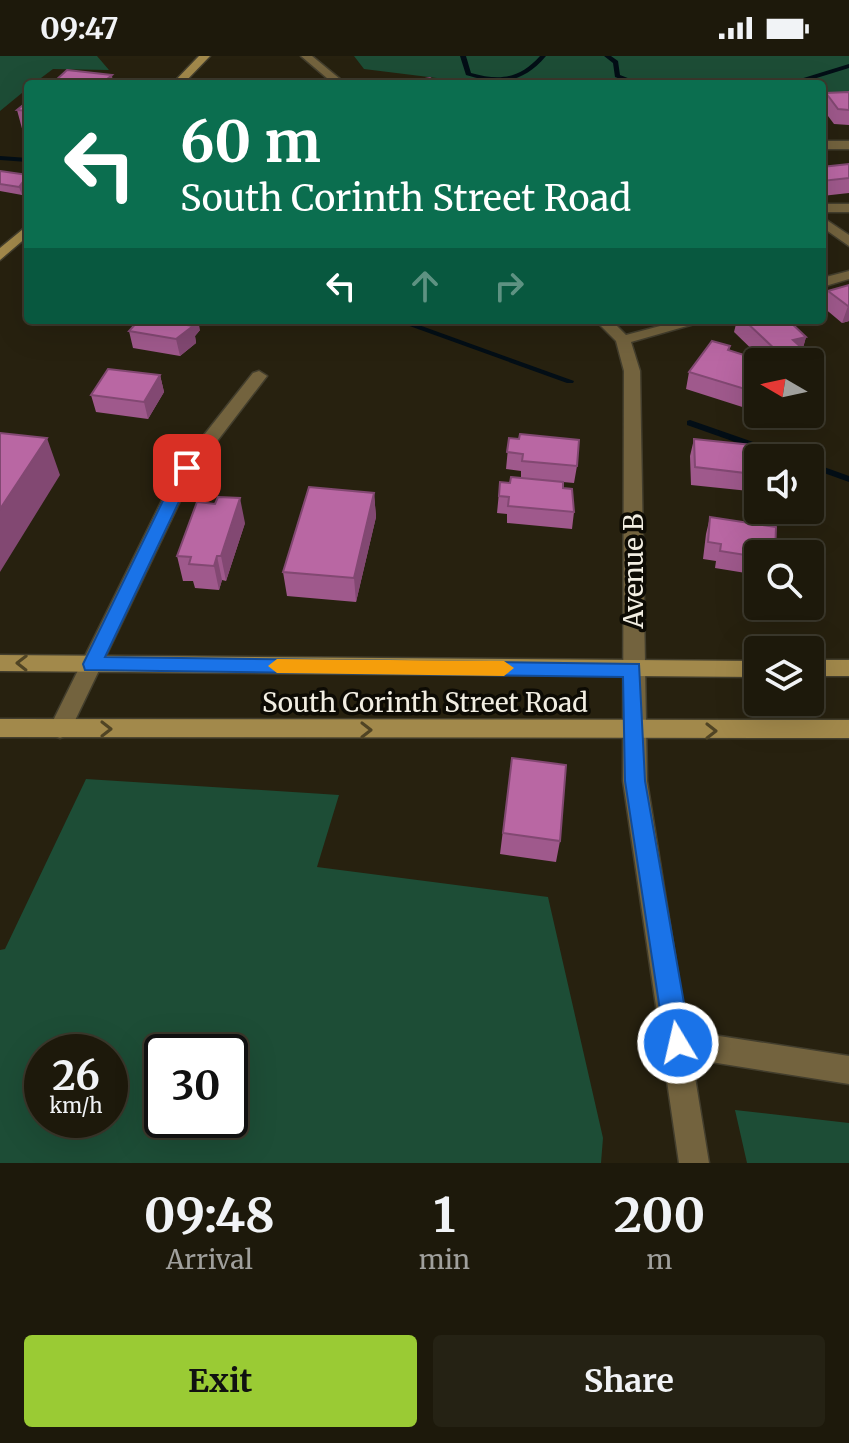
<!DOCTYPE html>
<html lang="en">
<head>
<meta charset="utf-8">
<style>
	:root { --surface:#1d190b; --page:#252214; --text:#f1f3f6; --muted:#a0a09d; --line:#3b382c; --accent:#9acb34 }
	body { margin:0; font-family:Merriweather,serif; background:var(--page); color:var(--text); height:100vh; display:flex; flex-direction:column; font-size:30px; white-space:nowrap }
	* { box-sizing:border-box; margin:0 }
	p { font-size:26px; color:var(--muted) }
	.icon { flex:none; width:44px; height:44px; fill:none; stroke:currentColor; stroke-width:2; stroke-linecap:round; stroke-linejoin:round }
	.map { position:relative; height:1107px; overflow:hidden }
	.side { display:flex; flex-direction:column; background:var(--surface); flex:1 }
	.side>* { flex:none }
	.hud { position:absolute; left:24px; top:24px; width:802px; height:244px; border-radius:8px; box-shadow:0 8px 32px #0002,0 0 0 2px var(--line); background:#0b6e4f; color:#fff; overflow:hidden }
	.needle { width:52px; rotate:279deg }
	.buttons { position:absolute; left:744px; top:292px; display:grid; gap:16px }
	.buttons a { display:grid; place-items:center; width:80px; height:80px; border-radius:8px; background:var(--surface); box-shadow:0 8px 32px #0002,0 0 0 2px var(--line); font-size:40px }
	.speed { position:absolute; left:24px; top:978px; display:flex; gap:16px; font-size:40px; font-weight:700; text-align:center }
	.speed>* { display:grid; place-content:center; width:104px; height:104px; border-radius:50%; background:var(--surface); box-shadow:0 8px 32px #0002,0 0 0 2px var(--line); line-height:1 }
	.speed small { font-size:20px; font-weight:400 }
	.speed .limit { border:4px solid #111; border-radius:12px; background:#fff; color:#111 }
	.pin { position:absolute; display:grid; place-items:center; width:68px; height:68px; color:#fff; margin:-34px; border-radius:16px; box-shadow:0 4px 12px #0006 }
	.me { position:absolute; width:88px; margin:-44px; rotate:351deg; stroke-linejoin:round; filter:drop-shadow(0 0 6px #0008) }
	.turn { display:flex; align-items:center; gap:28px; height:168px; padding:0 24px; font-size:36px }
	.turn .icon { width:104px; height:104px; stroke-width:2.5 }
	.turn b { display:block; font-size:56px; line-height:68px }
	.lanes { display:flex; align-items:center; height:76px; padding:0 24px; background:#0003; justify-content:center; gap:40px; direction:ltr }
	.lanes .off { opacity:.35 }
	.eta { display:flex; justify-content:space-evenly; align-items:center; height:136px; text-align:center }
	.eta b { font-size:48px; font-weight:700; line-height:56px }
	.cta { display:flex; gap:16px; margin-top:auto; padding:16px 24px }
	.cta a { flex:1; height:92px; border-radius:8px; background:var(--accent); color:#111; font-size:32px; font-weight:700; line-height:92px; text-align:center }
	.cta a+a { background:var(--page); color:var(--text) }
	.status { display:flex; justify-content:space-between; align-items:center; height:56px; padding:0 40px; background:var(--surface); direction:ltr }
	.status svg { height:22px; fill:currentColor }
	.map>svg:first-child { display:block }
	.green { fill:#1d4d36; fill-rule:evenodd }
	.lines { fill:none; stroke-linecap:round; stroke-linejoin:round }
	.stream { fill:#030e16; fill-rule:evenodd }
	.street-casing { stroke:#433e2d; stroke-width:3 }
	.secondary-casing { stroke:#433e2d; stroke-width:3 }
	.street { fill:#73633e; fill-rule:evenodd }
	.secondary { fill:#a2894b; fill-rule:evenodd }
	.wall { fill:#9f598c }
	.shaded-wall { fill:#824872 }
	.building { fill:#b967a3; stroke:#824872; stroke-width:2 }
	.oneway { stroke:#504424 }
	.route { fill:#1a73e8; stroke:#114b97; stroke-width:2 }
	.slow { fill:#f59e0b }
	.labels { text-anchor:middle; dominant-baseline:central; stroke-width:7; stroke-linejoin:round; paint-order:stroke }
	.street-label { font-size:26px; fill:#f2eee2; stroke:#0d0b04 }
</style>
</head>
<body>
<div class="status"><b>09:47</b><svg viewBox="0 0 49 12"><path d="M0 12V9h3v3zM5 12V6h3v6zM10 12V3h3v9zM15 12V0h3v12zM26 1h20v11H26zM47 4h2v5h-2z"/></svg></div>
<div class="map">
<svg width="849" height="1107" viewBox="0 0 849 1107">
	<rect width="100%" height="100%" fill="#27210f"/>
	<path class="green" d="M0 0H97L109 14 53 13 33 28H28V32L0 55Z
		M354 0H849V47L822 46V28H485L364 13Z
		M86 723 339 739 317 811 548 841 603 1082 601 1107H0V894L5 893ZM42 996H110V1064H42ZM162 996H230V1064H162Z
		M735 1054 849 1067V1107H747Z"/>
	<g class="lines">
		<path class="stream" d="M460 0H466L471 17C500 25 519 23 540 0H546C522 28 500 29 466 19Z
			M604 0H611L618 5 620 19 643 28H634L615 21 613 7Z
			M849 8V12L797 28 725 26 691 28 725 22 797 24Z
			M0 100 28 102V106L0 104Z
			M393 264H405L574 325 573 327H567Z
			M690 364 793 400 795 402H780L687 369V365Z
			M810 406 849 420V426L810 412Z"/>
		<g class="street-casing">
			<path id="street" d="M301 0H312L346 28H334Z
				M822 85H849V93H822Z
				M822 148H849V156H822Z
				M822 161 849 179V190L822 171Z
				M849 215V223L822 231V222Z
				M595 264H611L626 279 683 264H708L631 286 640 315 647 725 687 975 849 1000V1028L692 1003 709 1107H679L623 725 624 315 616 285Z
				M259 315 267 320 195 414 68 679 60 682 52 679 49 673 178 412 253 317Z"/>
		</g>
		<g class="secondary-casing">
			<path id="secondary" d="M199 0H210L183 28H172Z
				M28 169V180L0 204V192Z
				M0 599 758 605V621L0 615Z
				M810 604H849V620H810Z
				M0 663 849 664V682L0 681Z"/>
		</g>
		<use href="#street" class="street"/>
		<use href="#secondary" class="secondary"/>
	</g>
	<path class="wall" d="M55 25 113 28H56Z
		M849 36V69L834 68 822 52 826 37Z
		M28 45V80H24L17 54Z
		M849 108V137L822 140V111Z
		M0 115 28 119 22 139 0 135Z
		M849 229V265L842 267 823 251 828 235Z
		M737 264H788L806 281 799 306H758V356L686 333 689 316 730 290 729 295 765 306 734 276Z
		M200 274 195 280 196 287 180 300 133 292 129 275Z
		M160 319 164 336 148 363 96 356 91 339Z
		M764 358H785L781 364Z
		M509 382 577 410 574 427 563 426V432L574 456 572 473 507 467V458L497 457 500 426 510 427 521 422V415L506 413Z
		M694 383 754 418 749 435 691 429 690 400Z
		M374 437 376 461 356 546 287 540 283 516Z
		M710 461 758 498V519L715 512 716 505 703 503 706 478Z
		M245 467 226 525 222 524 219 534 195 532 193 525H183L177 500Z
		M512 702 560 785 556 806 500 798Z"/>
	<path class="shaded-wall" d="M112 19 113 28H101Z
		M28 119V131L22 139 19 131Z
		M848 250H849V265L842 267Z
		M191 264H198L200 274 195 280 196 287 180 300 176 283Z
		M806 281 799 306H778L780 298 793 284Z
		M160 319 164 336 148 363 144 346Z
		M47 382 60 419 0 516V453Z
		M374 437 376 461 356 546 354 522Z
		M240 442 245 467 226 525 221 500Z
		M217 500 222 524 219 534 214 510Z"/>
	<path class="building" d="M67 14 112 19 101 28H82H83L55 25Z
		M430 22 439 28H397Z
		M316 23 318 28H272Z
		M591 23 597 28H562L560 26Z
		M849 36V54L838 53 826 37Z
		M28 45V55L17 54Z
		M849 108V122L822 125V111Z
		M0 115 28 119 19 131 0 128Z
		M849 229V250H848L828 235Z
		M139 264H191L187 269 193 270 176 283 129 275Z
		M744 264H788L806 281 793 284 803 293 780 298Z
		M712 285 730 290 728 294 766 306H758V337L689 316Z
		M108 313 160 319 144 346 91 339Z
		M0 377 47 382 0 453Z
		M520 378 579 384 577 410 522 405 523 398 507 396 509 382 519 383Z
		M694 383 752 389 754 418 695 411Z
		M511 421 563 426V432L572 433 574 456 508 450 509 441 499 440 500 426 510 427Z
		M309 431 374 437 354 522 283 516Z
		M218 441 240 442 221 500H217L214 510 189 508 191 501 177 500 197 446 215 448Z
		M710 461 776 471 775 498H758V501L720 495 721 488 708 486Z
		M512 702 566 709 560 785 503 777Z"/>
	<defs><path id="oneway-chevron" d="M-2-3.5L2.5 0L-2 3.5" fill="none" stroke-width="1.6" stroke-linecap="round" stroke-linejoin="round" transform="scale(2)"/></defs>
	<g class="oneway">
		<use href="#oneway-chevron" transform="translate(22 607) rotate(-179)"/>
		<use href="#oneway-chevron" transform="translate(106 673)"/>
		<use href="#oneway-chevron" transform="translate(366 674)"/>
		<use href="#oneway-chevron" transform="translate(711 675)"/>
	</g>
	<path class="route" d="M187 407 195 412 105 601 639 608 645 725 691 987 687 995 678 999 669 995 665 987 625 725 623 621 85 614 83 608 179 412Z"/>
	<path class="slow" d="M277 603 504 605 514 612 504 620 277 617 268 610Z"/>
	<g class="labels">
		<g class="street-label">
			<text transform="translate(633 515) rotate(-90)">Avenue B</text>
			<text x="425" y="646">South Corinth Street Road</text>
		</g>
	</g>
</svg>
<div class="buttons">
<a><svg class="needle" viewBox="-14 -14 28 28"><path d="M0-13l5 13h-10z" fill="#e53935"/><path d="M0 13l5-13h-10z" fill="#a0a09d"/></svg></a>
<a><svg class="icon" aria-label="sound" viewBox="0 0 24 24"><path d="M4 9h4l5-4v14l-5-4H4zM17 9q2 3 0 6"/></svg></a>
<a><svg class="icon" aria-label="search" viewBox="0 0 24 24"><circle cx="10" cy="10" r="6"/><path d="M15 15l6 6"/></svg></a>
<a><svg class="icon" aria-label="layers" viewBox="0 0 24 24"><path d="M12 4l9 5-9 5-9-5zM3 14l9 5 9-5"/></svg></a>
</div>
<div class="speed"><div>26<small>km/h</small></div><div class="limit">30</div></div>
<div class="pin" style="left:187px;top:412px;background:#d93025"><svg class="icon" aria-label="arrive" viewBox="0 0 24 24"><path d="M6 21V4h12l-3 4 3 4H6"/></svg></div>
<svg class="me" style="left:678px;top:987px" viewBox="-20 -20 40 40"><circle r="17" fill="#1a73e8" stroke="#fff" stroke-width="3"/><path d="M0-11L8 9 0 5-8 9z" fill="#fff"/></svg>
<div class="hud">
<div class="turn"><svg class="icon" aria-label="left" viewBox="0 0 24 24"><path d="M17 20v-9H6M10 6l-5 5 5 5"/></svg><div><b>60 m</b>South Corinth Street Road</div></div>
<div class="lanes"><svg class="icon" aria-label="left" viewBox="0 0 24 24"><path d="M17 20v-9H6M10 6l-5 5 5 5"/></svg><svg class="icon off" aria-label="ahead" viewBox="0 0 24 24"><path d="M12 20V5M6 11l6-6 6 6"/></svg><svg class="icon off" aria-label="right" viewBox="0 0 24 24"><path d="M7 20v-9h11M14 6l5 5-5 5"/></svg></div>
</div>
</div>
<section class="side">
<div class="eta">
<div><b>09:48</b><p>Arrival</p></div>
<div><b>1</b><p>min</p></div>
<div><b>200</b><p>m</p></div>
</div>
<div class="cta"><a>Exit</a><a>Share</a></div>
</section>
</body>
</html>
